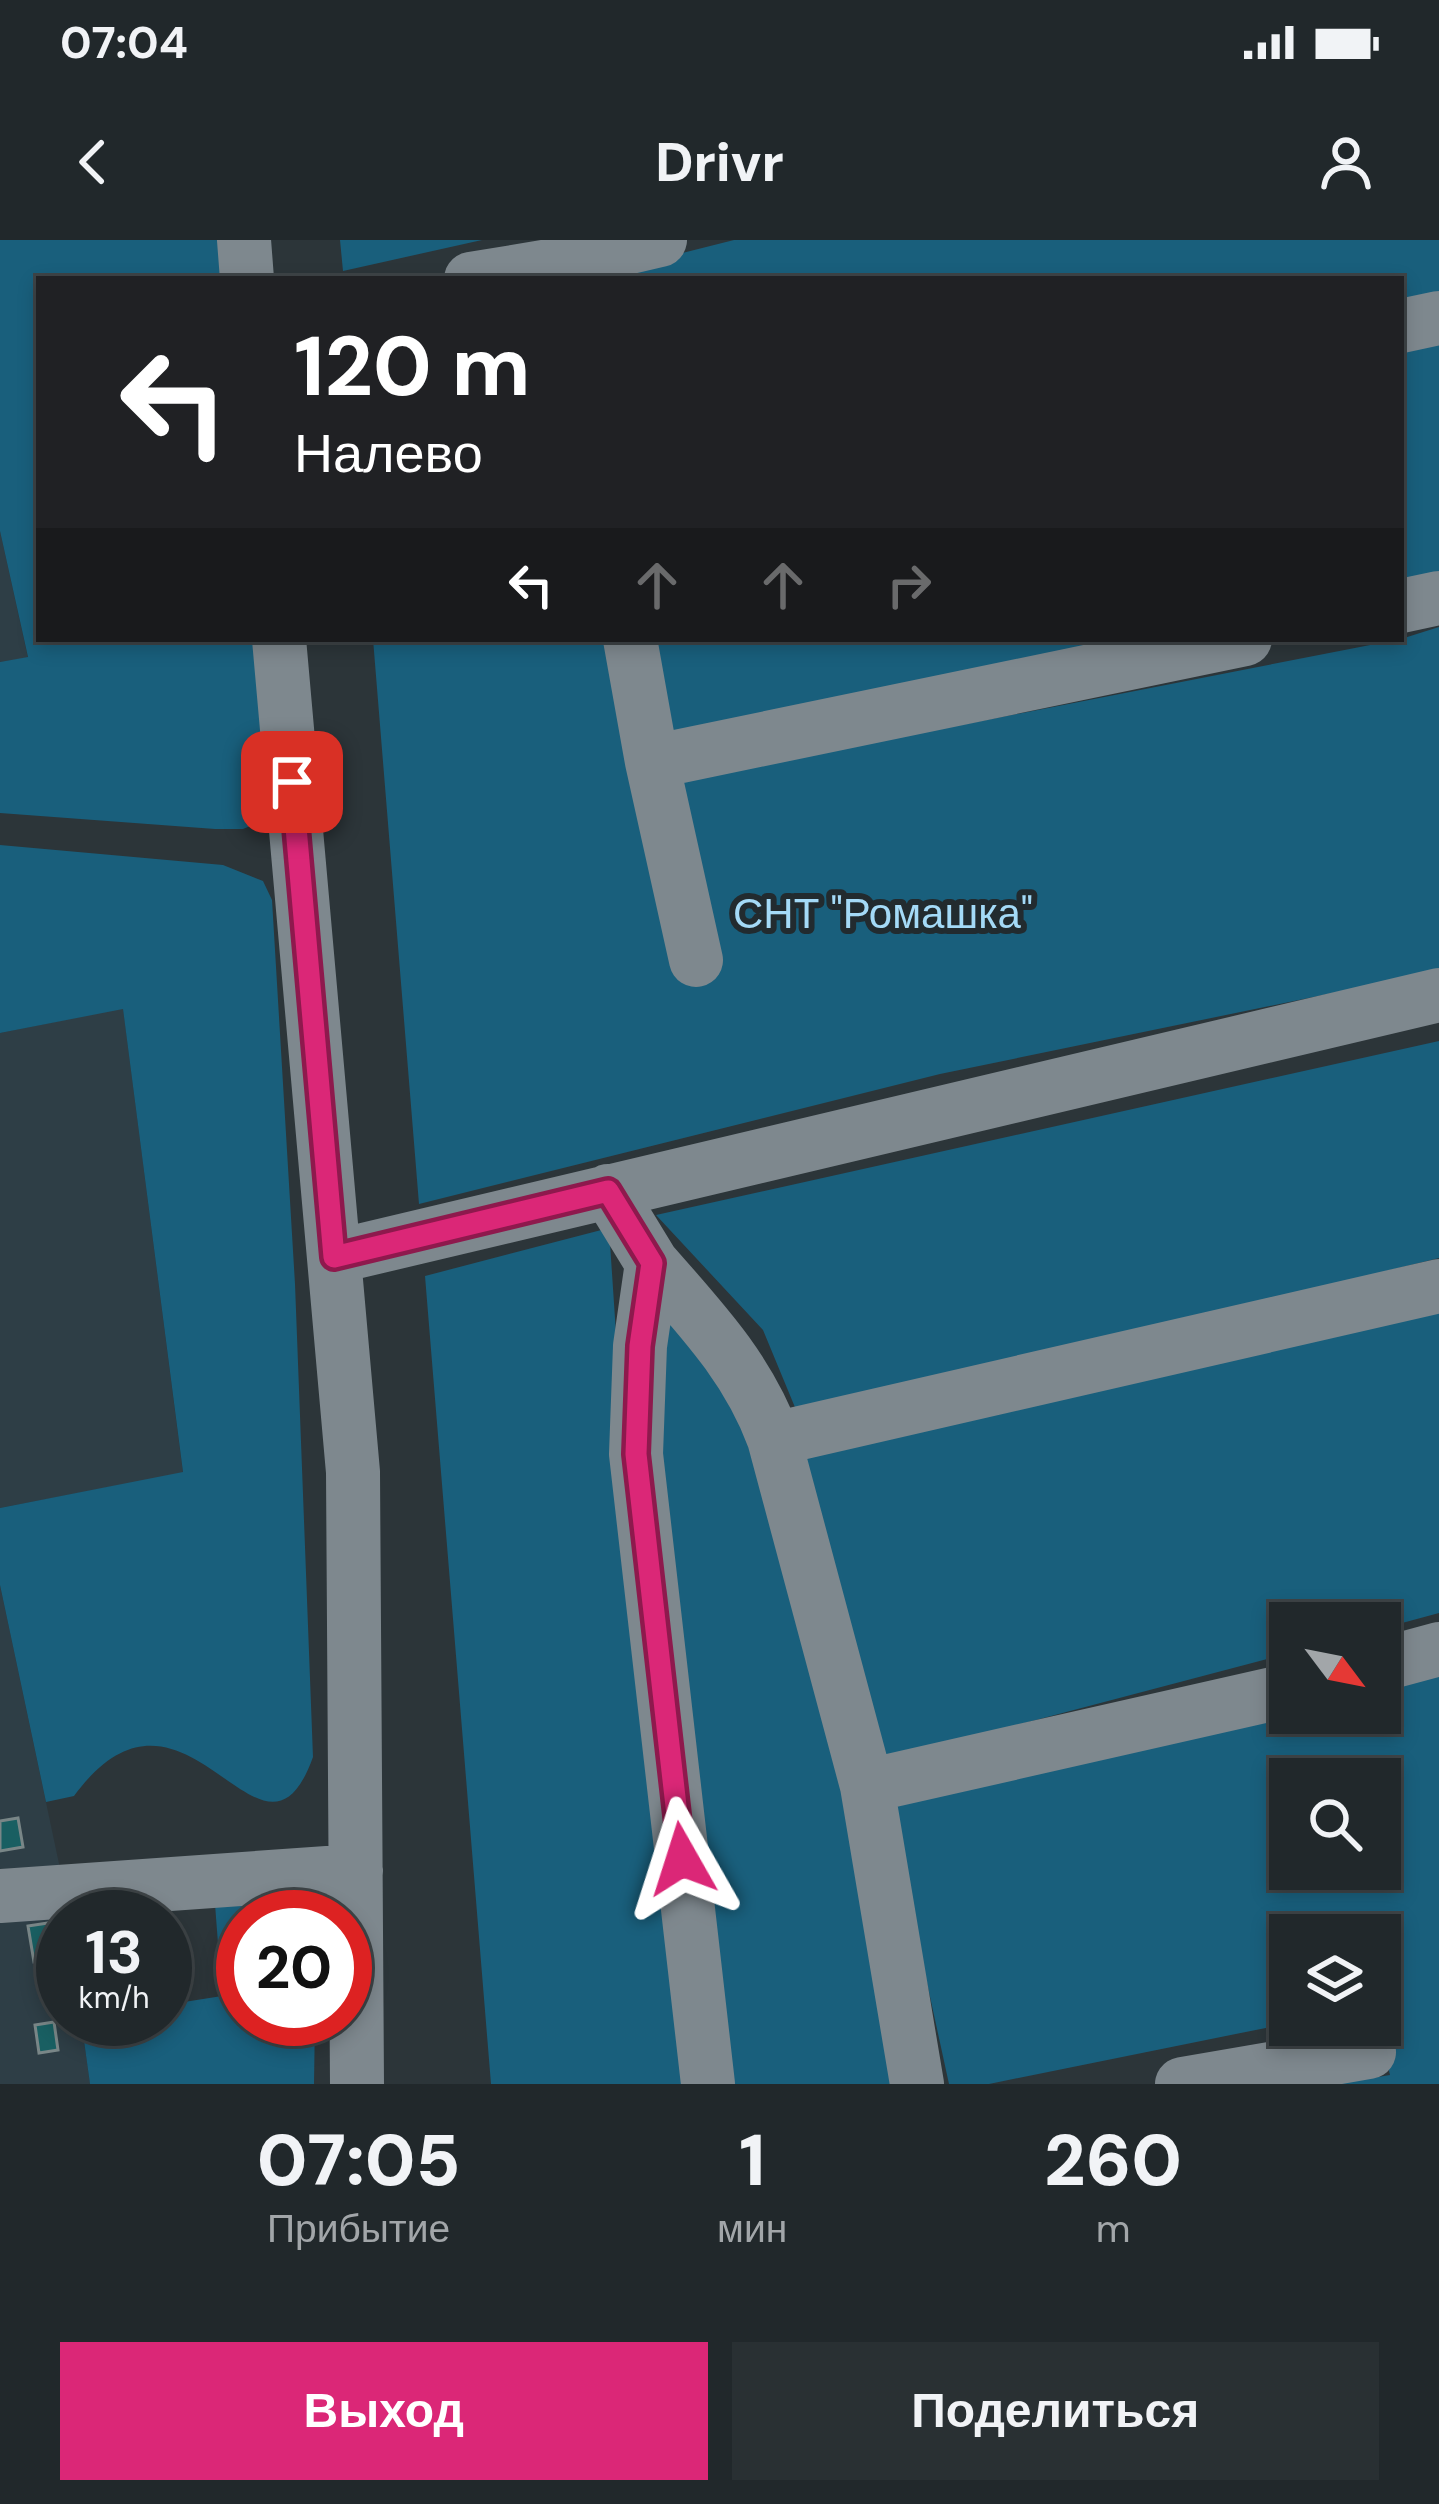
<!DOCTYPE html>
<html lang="ru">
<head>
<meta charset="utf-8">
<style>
	:root { --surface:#21282b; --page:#293033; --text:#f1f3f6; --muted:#a2a6a9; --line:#3e4447; --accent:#db2777 }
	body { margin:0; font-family:"DM Sans",sans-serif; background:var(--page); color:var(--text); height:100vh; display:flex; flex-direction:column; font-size:45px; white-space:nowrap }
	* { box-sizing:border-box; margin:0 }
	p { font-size:39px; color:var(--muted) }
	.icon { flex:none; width:66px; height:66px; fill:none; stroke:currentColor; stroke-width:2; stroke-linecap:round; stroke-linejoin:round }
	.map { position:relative; height:1844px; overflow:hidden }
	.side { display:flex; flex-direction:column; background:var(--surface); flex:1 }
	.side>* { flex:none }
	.banner { position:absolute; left:36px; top:36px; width:1368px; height:366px; border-radius:0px; box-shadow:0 6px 18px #0003,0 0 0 3px var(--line); background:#202124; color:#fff; overflow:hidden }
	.needle { width:78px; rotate:122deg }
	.tools { position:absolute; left:1269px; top:1362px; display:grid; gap:24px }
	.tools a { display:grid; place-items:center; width:132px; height:132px; border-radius:0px; background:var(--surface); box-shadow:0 6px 18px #0003,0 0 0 3px var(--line); font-size:60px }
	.speed { position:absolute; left:36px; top:1650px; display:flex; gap:24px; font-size:60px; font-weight:700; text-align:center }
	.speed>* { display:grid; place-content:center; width:156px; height:156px; border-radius:50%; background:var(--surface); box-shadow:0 6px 18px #0003,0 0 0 3px var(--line); line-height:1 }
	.speed small { font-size:30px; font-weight:400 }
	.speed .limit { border:18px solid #d22; background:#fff; color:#111 }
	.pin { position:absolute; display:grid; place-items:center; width:102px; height:102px; color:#fff; margin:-51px; border-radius:24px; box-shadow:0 6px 18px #0006 }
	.me { position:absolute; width:132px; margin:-66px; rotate:354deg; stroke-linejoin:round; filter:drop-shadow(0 0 9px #0008) }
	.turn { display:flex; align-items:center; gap:42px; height:252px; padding:0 60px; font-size:54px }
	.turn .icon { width:156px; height:156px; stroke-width:2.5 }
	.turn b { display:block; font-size:84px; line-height:102px }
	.lanes { display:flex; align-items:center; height:114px; padding:0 60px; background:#0003; justify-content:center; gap:60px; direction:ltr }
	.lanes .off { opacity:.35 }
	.eta { display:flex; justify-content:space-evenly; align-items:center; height:204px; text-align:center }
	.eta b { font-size:72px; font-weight:800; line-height:84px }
	.action { display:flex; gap:24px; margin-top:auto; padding:24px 60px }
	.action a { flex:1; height:138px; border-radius:0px; background:var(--accent); color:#fff; font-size:48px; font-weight:800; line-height:138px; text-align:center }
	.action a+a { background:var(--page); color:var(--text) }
	.status { display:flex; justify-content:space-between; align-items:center; height:84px; padding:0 60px; background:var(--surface); direction:ltr }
	.status svg { height:33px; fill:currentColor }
	header { display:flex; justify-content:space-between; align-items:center; height:156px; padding:0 60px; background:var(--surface); font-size:54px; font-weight:800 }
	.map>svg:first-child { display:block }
	.built { fill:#2e3e46 }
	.green { fill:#195f7c; fill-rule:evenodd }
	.building { fill:#195f62; stroke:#798687; stroke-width:3 }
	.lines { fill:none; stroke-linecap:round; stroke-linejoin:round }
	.minor { stroke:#7e888e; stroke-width:54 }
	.route-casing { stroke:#8e194d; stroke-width:30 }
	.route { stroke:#db2777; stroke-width:21 }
	.labels { text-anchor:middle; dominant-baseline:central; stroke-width:12; stroke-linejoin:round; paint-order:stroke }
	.park-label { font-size:42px; fill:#a4daf7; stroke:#222b2f }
</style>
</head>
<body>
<div class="status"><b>07:04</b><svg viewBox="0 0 49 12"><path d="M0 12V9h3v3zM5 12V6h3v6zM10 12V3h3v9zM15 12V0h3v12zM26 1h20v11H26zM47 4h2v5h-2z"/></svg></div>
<header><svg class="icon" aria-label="back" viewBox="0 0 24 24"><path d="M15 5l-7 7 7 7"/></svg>Drivr<svg class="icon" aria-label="person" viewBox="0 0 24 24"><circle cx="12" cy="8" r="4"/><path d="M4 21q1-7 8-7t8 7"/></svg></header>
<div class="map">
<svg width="1439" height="1844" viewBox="0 0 1439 1844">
	<rect width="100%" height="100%" fill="#2c3539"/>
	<path class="built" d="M0 291 28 418 0 422Z
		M123 768 183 1233 0 1268V793Z
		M0 1345 65 1652 63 1779H81L90 1844H0Z"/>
	<path class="green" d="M0 0H218L221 39H39V399H254L269 561 260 582 243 589H215L0 573V422L28 417 0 291Z
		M340 0H482L343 31Z
		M734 0H1439V64L1401 72V39H579Z
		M1439 97V340L1401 349V105Z
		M1439 387V731L940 834 419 964 373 399H605L669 542 1401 399Z
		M640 399H1168L659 509Z
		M0 605 223 625 263 641 272 660 295 1044 313 1517C262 1659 186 1404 74 1556L46 1562 0 1345V1268L183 1232 123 769 0 793Z
		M1439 801V1018L799 1177 763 1090 656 975Z
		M609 988 625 1229 693 1844H491L425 1036Z
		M657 1046 738 1148 849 1566 895 1844H723L650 1153Z
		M1439 1058V1373L1380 1389V1383H1290V1413L876 1522 799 1220Z
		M1439 1434V1844H1336L1390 1835 1378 1785 1380 1695H1290V1783L989 1844H949L889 1568 1290 1473H1380V1449ZM1290 1539H1380V1629H1290Z
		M214 1651 284 1653 302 1677H243V1779H315L314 1844H90L81 1779H165V1765L222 1756Z"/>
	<path class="building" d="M18 1578 23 1607 0 1611V1581Z
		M48 1683 54 1719 34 1722 28 1686Z
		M54 1782 58 1810 39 1813 35 1785Z"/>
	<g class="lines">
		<path class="minor" d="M244 0 247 39
			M471 39 549 26
			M552 39 549 26 660 0
			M1401 86 1439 78
			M1401 366 1439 358
			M279 399 353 1232 357 1844
			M630 399 652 522 1245 399
			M652 522 696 720
			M608 951 652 1023 640 1106 636 1214 708 1844
			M334 1017 1439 755
			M652 1023C701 1079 748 1128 774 1199
			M1380 1425 1439 1409
			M1290 1450 867 1546 774 1199 1439 1046
			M867 1546 917 1844
			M0 1656 356 1631
			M1182 1844 1369 1812"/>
	</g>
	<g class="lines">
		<g class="route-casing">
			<path id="route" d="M292 542 334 1017 608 951 652 1023 640 1106 636 1214 682 1619"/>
		</g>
		<use href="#route" class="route"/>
	</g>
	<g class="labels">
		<g class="park-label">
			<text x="883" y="673">СНТ "Ромашка"</text>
		</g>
	</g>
</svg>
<div class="tools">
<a><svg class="needle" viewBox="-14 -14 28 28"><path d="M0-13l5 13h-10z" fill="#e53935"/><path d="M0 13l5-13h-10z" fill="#a2a6a9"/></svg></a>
<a><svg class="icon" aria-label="search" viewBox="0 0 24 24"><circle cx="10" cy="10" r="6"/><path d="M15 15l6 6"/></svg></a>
<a><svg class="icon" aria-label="layers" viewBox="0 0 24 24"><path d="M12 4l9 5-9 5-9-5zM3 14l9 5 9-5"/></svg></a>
</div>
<div class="speed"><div>13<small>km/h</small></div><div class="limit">20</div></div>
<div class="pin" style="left:292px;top:542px;background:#d93025"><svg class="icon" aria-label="arrive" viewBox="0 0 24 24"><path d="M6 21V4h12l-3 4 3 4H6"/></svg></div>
<svg class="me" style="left:682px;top:1619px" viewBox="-20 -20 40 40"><path d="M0-17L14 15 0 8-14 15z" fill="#db2777" stroke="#fff" stroke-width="4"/></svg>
<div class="banner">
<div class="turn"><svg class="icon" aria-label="left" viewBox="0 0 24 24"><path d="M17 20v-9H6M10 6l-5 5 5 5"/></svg><div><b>120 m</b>Налево</div></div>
<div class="lanes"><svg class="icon" aria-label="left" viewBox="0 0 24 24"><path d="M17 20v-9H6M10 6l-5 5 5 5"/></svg><svg class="icon off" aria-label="ahead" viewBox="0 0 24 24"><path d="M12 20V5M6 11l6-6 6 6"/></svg><svg class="icon off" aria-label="ahead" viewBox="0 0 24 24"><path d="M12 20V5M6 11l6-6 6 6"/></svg><svg class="icon off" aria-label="right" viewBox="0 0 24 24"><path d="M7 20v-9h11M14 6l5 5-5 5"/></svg></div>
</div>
</div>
<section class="side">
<div class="eta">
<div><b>07:05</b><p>Прибытие</p></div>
<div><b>1</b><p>мин</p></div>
<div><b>260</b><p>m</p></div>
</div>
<div class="action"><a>Выход</a><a>Поделиться</a></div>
</section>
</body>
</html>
